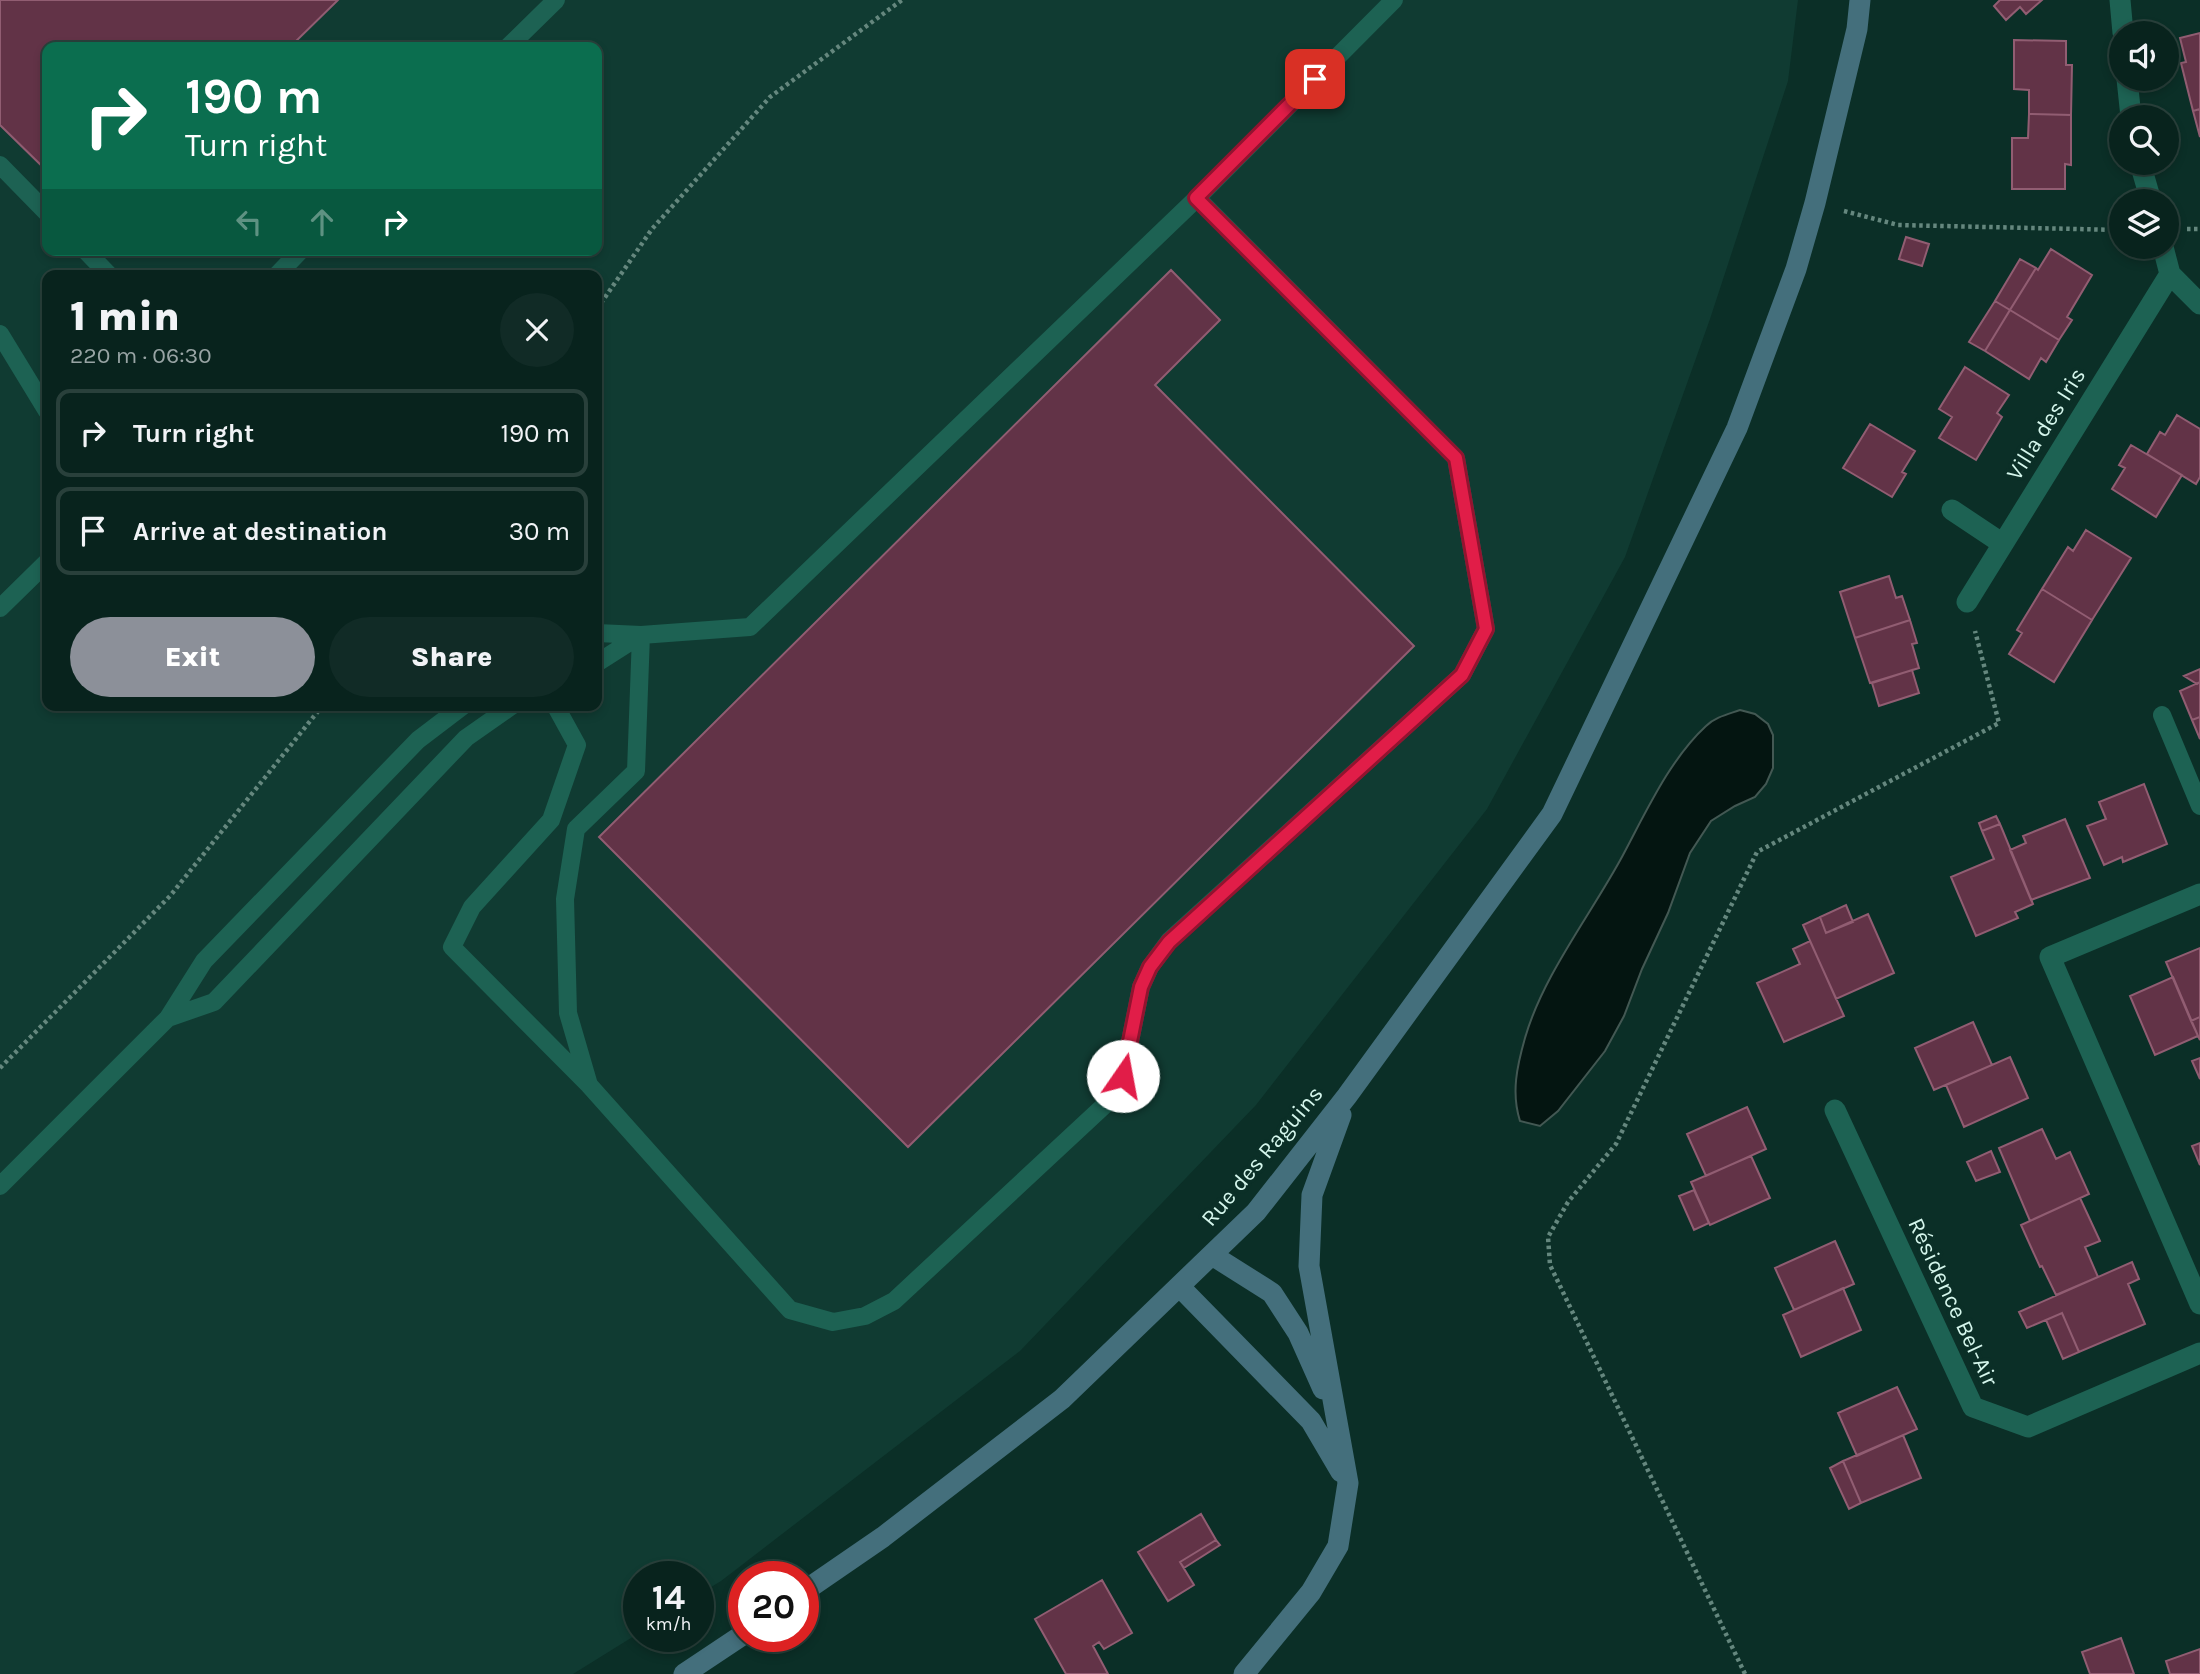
<!DOCTYPE html>
<html lang="en">
<head>
<meta charset="utf-8">
<style>
	:root { --surface:#08231d; --page:#112b26; --text:#f1f3f6; --muted:#98a4a4; --line:#29403b; --accent:#8c9099 }
	body { margin:0; font-family:Karla,sans-serif; background:var(--page); color:var(--text); height:100vh; display:flex; flex-direction:column; font-size:26px; white-space:nowrap }
	* { box-sizing:border-box; margin:0 }
	p { font-size:23px; color:var(--muted) }
	.icon { flex:none; width:38px; height:38px; fill:none; stroke:currentColor; stroke-width:2; stroke-linecap:round; stroke-linejoin:round }
	.map { position:relative; flex:1; overflow:hidden }
	.panel { position:absolute; left:42px; top:270px; width:560px; height:441px; display:flex; flex-direction:column; background:var(--surface); border-radius:14px; box-shadow:0 4px 10px #0003,0 0 0 2px var(--line) }
	.panel>* { flex:none }
	.top-card { position:absolute; left:42px; top:42px; width:560px; height:214px; border-radius:14px; box-shadow:0 4px 10px #0003,0 0 0 2px var(--line); background:#0b6e4f; color:#fff; overflow:hidden }
	.fabs { position:absolute; left:2109px; top:21px; display:grid; gap:14px }
	.fabs a { display:grid; place-items:center; width:70px; height:70px; border-radius:50%; background:var(--surface); box-shadow:0 4px 10px #0003,0 0 0 2px var(--line); font-size:35px }
	.speed { position:absolute; left:623px; top:1561px; display:flex; gap:14px; font-size:35px; font-weight:700; text-align:center }
	.speed>* { display:grid; place-content:center; width:91px; height:91px; border-radius:50%; background:var(--surface); box-shadow:0 4px 10px #0003,0 0 0 2px var(--line); line-height:1 }
	.speed small { font-size:18px; font-weight:400 }
	.speed .limit { border:10px solid #d22; background:#fff; color:#111 }
	.pin { position:absolute; display:grid; place-items:center; width:60px; height:60px; color:#fff; margin:-30px; border-radius:14px; box-shadow:0 4px 10px #0006 }
	.me { position:absolute; width:77px; margin:-38px; rotate:12deg; stroke-linejoin:round; filter:drop-shadow(0 0 5px #0008) }
	.turn { display:flex; align-items:center; gap:24px; height:147px; padding:0 28px; font-size:32px }
	.turn .icon { width:91px; height:91px; stroke-width:2.5 }
	.turn b { display:block; font-size:49px; line-height:60px }
	.lanes { display:flex; align-items:center; height:66px; padding:0 28px; background:#0003; justify-content:center; gap:35px; direction:ltr }
	.lanes .off { opacity:.35 }
	.round { display:grid; place-items:center; flex:none; width:74px; height:74px; border-radius:37px; background:var(--page) }
	.headline { display:flex; align-items:center; justify-content:space-between; height:119px; padding:0 28px }
	h1 { font-size:42px; font-weight:800; line-height:52px }
	.primary-button { display:flex; gap:14px; margin-top:auto; padding:14px 28px }
	.primary-button a { flex:1; height:80px; border-radius:42px; background:var(--accent); color:#fff; font-size:28px; font-weight:800; line-height:80px; text-align:center }
	.primary-button a+a { background:var(--page); color:var(--text) }
	ul { padding:0; list-style:none }
	li { display:flex; align-items:center; gap:21px; height:88px; margin:0 14px 10px; padding:0 14px; border:4px solid var(--line); border-radius:14px }
	li div { flex:1 }
	li b { display:block; font-size:26px }
	li em { font-style:normal }
	.map>svg:first-child { display:block }
	.built { fill:#103b32; fill-rule:evenodd }
	.water { fill:#041511; stroke:#435853; stroke-width:2 }
	.building { fill:#623347; stroke:#915d72; stroke-width:2 }
	.lines { fill:none; stroke-linecap:round; stroke-linejoin:round }
	.path { stroke:#65877e; stroke-width:4.5; stroke-dasharray:3.5 3.5; stroke-linecap:butt }
	.lane { stroke:#1d6253; stroke-width:18 }
	.street { stroke:#1d6253; stroke-width:21 }
	.secondary { stroke:#446f7c; stroke-width:21 }
	.route-casing { stroke:#92132f; stroke-width:18 }
	.route { stroke:#e11d48; stroke-width:12 }
	.labels { text-anchor:middle; dominant-baseline:central; stroke-width:7; stroke-linejoin:round; paint-order:stroke }
	.street-label { font-size:23px; fill:#d5f6ec; stroke:#0b2f27 }
</style>
</head>
<body>
<div class="map">
<svg width="2200" height="1674" viewBox="0 0 2200 1674">
	<rect width="100%" height="100%" fill="#0b2f27"/>
	<path class="built" d="M0 0H1798L1788 81 1710 319 1625 557 1487 809 1256 1105 1020 1351 721 1581 698 1595V1577H639V1633L573 1674H0ZM47 47H597V250H47ZM47 275H597V705H47Z"/>
	<path class="water" d="M1740 710 1755 714 1768 724 1773 735V768L1766 784 1755 797 1735 806 1711 821 1690 853 1668 913 1642 969 1624 1016 1605 1051 1558 1111 1540 1126 1520 1121C1511 1093 1517 1066 1525 1038 1543 975 1592 913 1623 855 1646 812 1670 759 1706 726 1715 717 1729 714 1740 710Z"/>
	<path class="building" d="M0 0H338L290 47H47V171L0 125Z
		M2000 0H2042L2026 14 2020 7 2006 20 1994 6Z
		M2200 33V109L2193 111 2181 63 2186 62 2180 38Z
		M2014 40 2066 41V65H2072L2071 115 2029 114V90L2014 89Z
		M2200 109V137L2193 111Z
		M2029 114 2071 115V165L2065 164V189H2012V138H2028Z
		M1906 237 1929 244 1922 266 1899 259Z
		M2051 249 2092 275 2067 317 2072 320 2059 340 2010 310 2036 268 2038 270Z
		M2020 259 2036 268 2010 310 1995 301Z
		M1171 270 1220 320 1155 385 1414 646 908 1147 599 837Z
		M1995 301 2010 310 1985 351 1969 342Z
		M2010 310 2059 340 2046 362 2041 358 2029 379 1985 351Z
		M1965 367 2009 395 1997 413 2002 417 1976 460 1939 438 1952 417 1939 409Z
		M2177 415 2200 429V477L2196 484 2147 454 2160 432 2165 435Z
		M1870 424 1915 451 1902 472 1906 474 1892 497 1843 468Z
		M2131 445 2182 475 2156 517 2112 489 2125 468 2119 465Z
		M2086 530 2131 558 2092 620 2042 589 2068 547 2073 551Z
		M1889 576 1896 598 1902 596 1910 620 1855 638 1840 592Z
		M2042 589 2092 620 2054 682 2009 654 2022 633 2017 630Z
		M1910 620 1917 643 1912 644 1919 668 1870 683 1855 638Z
		M2200 669V682L2197 684 2184 676Z
		M1912 670 1919 693 1879 706 1872 683Z
		M2200 682V717L2192 720 2180 691Z
		M2200 717V739L2192 720Z
		M2144 784 2167 844 2123 862 2122 857 2104 865 2087 826 2106 819 2099 802Z
		M1996 816 2000 824 1982 831 1979 823Z
		M2065 819 2090 878 2031 900 2010 850 2026 843 2023 836Z
		M2000 824 2033 904 2015 912 2018 918 1976 936 1951 877 1994 859 1982 831Z
		M1846 905 1853 922 1826 933 1820 917Z
		M1868 914 1894 973 1836 999 1803 925 1820 917 1826 933Z
		M1810 941 1844 1016 1784 1042 1757 983 1800 964 1793 949Z
		M2200 948V1017L2191 1021 2166 962Z
		M2173 977 2198 1036 2155 1055 2130 996Z
		M2200 1017V1040L2191 1021Z
		M1973 1022 1992 1065 1934 1090 1915 1048Z
		M2010 1057 2028 1098 1964 1127 1946 1085Z
		M2200 1058V1079L2192 1061Z
		M1747 1107 1766 1149 1706 1176 1687 1134Z
		M2042 1129 2056 1159 2070 1152 2089 1194 2030 1221 1999 1148Z
		M2200 1143V1165L2192 1146Z
		M1991 1151 2000 1172 1976 1181 1967 1162Z
		M1751 1156 1770 1198 1710 1225 1691 1182Z
		M1694 1190 1709 1223 1694 1230 1679 1196Z
		M2080 1198 2100 1241 2085 1247 2098 1277 2056 1295 2042 1266 2040 1267 2021 1225Z
		M1835 1241 1854 1284 1794 1310 1775 1268Z
		M2132 1262 2139 1279 2128 1284 2145 1324 2079 1352 2062 1313 2027 1328 2019 1312Z
		M1843 1288 1861 1330 1801 1357 1783 1315Z
		M2062 1313 2079 1352 2063 1359 2046 1320Z
		M1897 1387 1917 1429 1857 1456 1838 1413Z
		M1903 1435 1921 1478 1861 1503 1843 1461Z
		M1843 1461 1861 1503 1849 1509 1830 1468Z
		M1201 1514 1216 1540 1180 1562 1194 1585 1168 1601 1138 1552Z
		M1216 1540 1220 1545 1184 1568 1180 1562Z
		M1102 1580 1132 1633 1104 1649 1099 1642 1093 1646 1108 1674H1066L1035 1619Z
		M2121 1638 2134 1674H2090L2082 1652Z
		M2200 1649V1674H2170L2166 1661Z"/>
	<g class="lines">
		<path class="path" d="M1844 211 1898 225 2121 230
			M2187 229H2200
			M597 309 652 229 770 97 902 0
			M0 1068 170 896 323 705
			M1745 1674 1550 1265 1548 1237 1568 1202 1616 1144 1757 852 1999 723 1975 631"/>
		<path class="lane" d="M508 47 556 0
			M0 165 47 213
			M1197 198 1394 0
			M85 250 109 275
			M277 275 301 250
			M0 334 47 411
			M0 608 47 562
			M597 663 641 635
			M555 705 577 745 551 820 472 907 452 947 589 1085 568 1013 565 899 576 829 636 771 641 635
			M2162 715 2200 806
			M168 1018 214 1002 466 738 513 705
			M589 1085 790 1310 833 1322 865 1316 894 1301 1108 1102 1123 1076 1141 987 1150 967 1169 941 1462 675 1486 629 1456 458 1197 198 750 627 641 635 597 633
			M0 1186 168 1018 204 961 418 740 464 705"/>
		<path class="street" d="M2120 0 2123 33
			M2127 79 2131 117
			M2140 163 2151 201
			M2163 247 2170 274 2200 304
			M1952 510 2003 544
			M1967 602 2170 274
			M2200 894 2050 957 2200 1304
			M1835 1110 1973 1407 2028 1427 2200 1353"/>
		<path class="secondary" d="M1212 1255 1272 1293 1298 1333 1323 1389
			M1180 1287 1311 1421 1341 1472
			M803 1592 883 1537 1062 1399 1256 1212 1347 1096 1552 814 1737 428 1796 269 1815 203 1857 29 1860 0
			M684 1674 744 1634
			M1244 1674 1311 1592 1338 1546 1348 1483 1309 1266 1312 1195 1341 1115"/>
	</g>
	<g class="lines">
		<g class="route-casing">
			<path id="route" d="M1123 1076 1141 987 1150 967 1169 942 1462 675 1486 629 1456 458 1196 198 1315 79"/>
		</g>
		<use href="#route" class="route"/>
	</g>
	<g class="labels">
		<g class="street-label">
			<text transform="translate(2046 424) rotate(-58)">Villa des Iris</text>
			<text transform="translate(1262 1156) rotate(-50)">Rue des Raguins</text>
			<text transform="translate(1953 1302) rotate(65)">Résidence Bel-Air</text>
		</g>
	</g>
</svg>
<div class="fabs">
<a><svg class="icon" aria-label="sound" viewBox="0 0 24 24"><path d="M4 9h4l5-4v14l-5-4H4zM17 9q2 3 0 6"/></svg></a>
<a><svg class="icon" aria-label="search" viewBox="0 0 24 24"><circle cx="10" cy="10" r="6"/><path d="M15 15l6 6"/></svg></a>
<a><svg class="icon" aria-label="layers" viewBox="0 0 24 24"><path d="M12 4l9 5-9 5-9-5zM3 14l9 5 9-5"/></svg></a>
</div>
<div class="speed"><div>14<small>km/h</small></div><div class="limit">20</div></div>
<div class="pin" style="left:1315px;top:79px;background:#d93025"><svg class="icon" aria-label="arrive" viewBox="0 0 24 24"><path d="M6 21V4h12l-3 4 3 4H6"/></svg></div>
<svg class="me" style="left:1123px;top:1076px" viewBox="-20 -20 40 40"><circle r="19" fill="#fff"/><path d="M0-13L10 11 0 6-10 11z" fill="#e11d48"/></svg>
<div class="top-card">
<div class="turn"><svg class="icon" aria-label="right" viewBox="0 0 24 24"><path d="M7 20v-9h11M14 6l5 5-5 5"/></svg><div><b>190 m</b>Turn right</div></div>
<div class="lanes"><svg class="icon off" aria-label="left" viewBox="0 0 24 24"><path d="M17 20v-9H6M10 6l-5 5 5 5"/></svg><svg class="icon off" aria-label="ahead" viewBox="0 0 24 24"><path d="M12 20V5M6 11l6-6 6 6"/></svg><svg class="icon" aria-label="right" viewBox="0 0 24 24"><path d="M7 20v-9h11M14 6l5 5-5 5"/></svg></div>
</div>
<section class="panel">
<div class="headline"><div><h1>1 min</h1><p>220 m · 06:30</p></div><a class="round"><svg class="icon" aria-label="close" viewBox="0 0 24 24"><path d="M6 6l12 12M18 6L6 18"/></svg></a></div>
<ul>
<li><svg class="icon" aria-label="right" viewBox="0 0 24 24"><path d="M7 20v-9h11M14 6l5 5-5 5"/></svg><div><b>Turn right</b></div><em>190 m</em></li>
<li><svg class="icon" aria-label="arrive" viewBox="0 0 24 24"><path d="M6 21V4h12l-3 4 3 4H6"/></svg><div><b>Arrive at destination</b></div><em>30 m</em></li>
</ul>
<div class="primary-button"><a>Exit</a><a>Share</a></div>
</section>
</div>
</body>
</html>
